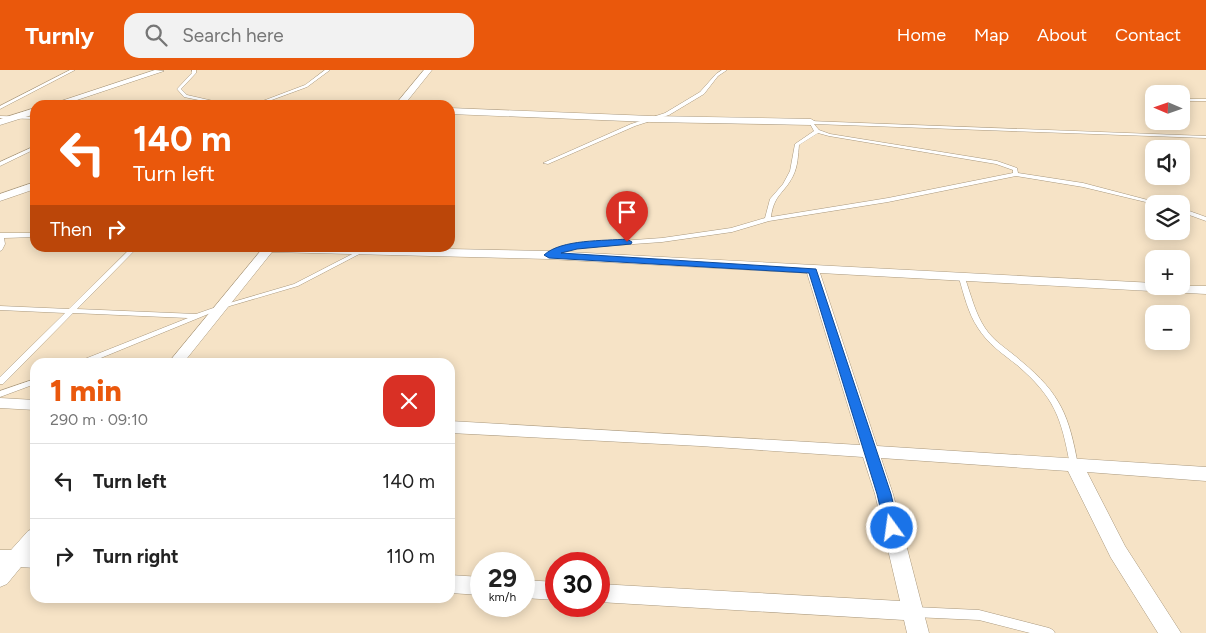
<!DOCTYPE html>
<html lang="en">
<head>
<meta charset="utf-8">
<style>
	:root { --surface:#fff; --page:#f2f2f2; --text:#222; --muted:#767676; --line:#e0e0e0; --accent:#ea580c }
	body { margin:0; font-family:Figtree,sans-serif; background:var(--page); color:var(--text); height:100vh; display:flex; flex-direction:column; font-size:19px; white-space:nowrap }
	* { box-sizing:border-box; margin:0 }
	p { font-size:16px; color:var(--muted) }
	.icon { flex:none; width:28px; height:28px; fill:none; stroke:currentColor; stroke-width:2; stroke-linecap:round; stroke-linejoin:round }
	.map { position:relative; flex:1; overflow:hidden }
	.panel { position:absolute; left:30px; top:288px; width:425px; height:245px; display:flex; flex-direction:column; background:var(--surface); border-radius:15px; box-shadow:0 2px 12px #0003 }
	.panel>* { flex:none }
	.hud { position:absolute; left:30px; top:30px; width:425px; height:152px; border-radius:15px; box-shadow:0 2px 12px #0003; background:#ea580c; color:#fff; overflow:hidden }
	.needle { width:32px; rotate:272deg }
	.buttons { position:absolute; left:1145px; top:15px; display:grid; gap:10px }
	.buttons a { display:grid; place-items:center; width:45px; height:45px; border-radius:10px; background:var(--surface); box-shadow:0 2px 12px #0003; font-size:25px }
	.speed { position:absolute; left:470px; top:482px; display:flex; gap:10px; font-size:25px; font-weight:700; text-align:center }
	.speed>* { display:grid; place-content:center; width:65px; height:65px; border-radius:50%; background:var(--surface); box-shadow:0 2px 12px #0003; line-height:1 }
	.speed small { font-size:12px; font-weight:400 }
	.speed .limit { border:8px solid #d22; background:#fff; color:#111 }
	.pin { position:absolute; display:grid; place-items:center; width:42px; height:42px; color:#fff; margin:-51px -21px; border-radius:50% 50% 50% 0; rotate:-45deg; box-shadow:0 0 5px #0007 }
	.pin .icon { rotate:45deg }
	.me { position:absolute; width:55px; margin:-28px; rotate:346deg; stroke-linejoin:round; filter:drop-shadow(0 0 4px #0008) }
	.turn { display:flex; align-items:center; gap:18px; height:105px; padding:0 20px; font-size:22px }
	.turn .icon { width:65px; height:65px; stroke-width:2.5 }
	.turn b { display:block; font-size:35px; line-height:42px }
	.then { display:flex; align-items:center; height:48px; padding:0 20px; background:#0003; gap:10px; font-size:19px }
	.round { display:grid; place-items:center; flex:none; width:52px; height:52px; border-radius:15px; background:var(--page) }
	.summary { display:flex; align-items:center; justify-content:space-between; height:85px; padding:0 20px }
	h1 { font-size:30px; font-weight:800; line-height:38px; color:var(--accent) }
	ul { padding:0; list-style:none }
	li { display:flex; align-items:center; gap:15px; height:75px; padding:0 20px; border-top:1px solid var(--line) }
	li div { flex:1 }
	li b { display:block; font-size:19px }
	li em { font-style:normal }
	header { display:flex; align-items:center; gap:30px; box-sizing:border-box; height:70px; padding:0 25px; background:var(--accent); color:#fff }
	header strong { font-size:24px }
	nav { display:flex; gap:28px; margin-inline-start:auto; font-size:18px }
	.search { width:350px; height:45px; background:var(--page); display:flex; align-items:center; gap:12px; box-sizing:border-box; padding:0 18px; border-radius:15px; color:var(--muted); font-size:19px }
	.map>svg:first-child { display:block }
	.lines { fill:none; stroke-linecap:round; stroke-linejoin:round }
	.lane-casing { stroke:#a9987d; stroke-width:1 }
	.street-casing { stroke:#a9987d; stroke-width:1 }
	.lane { fill:#fff; fill-rule:evenodd }
	.street { fill:#fff; fill-rule:evenodd }
	.route { fill:#1a73e8; stroke:#114b97 }
</style>
</head>
<body>
<header>
<strong>Turnly</strong>
<div class="search"><svg class="icon" aria-label="search" viewBox="0 0 24 24"><circle cx="10" cy="10" r="6"/><path d="M15 15l6 6"/></svg>Search here</div>
<nav><a>Home</a><a>Map</a><a>About</a><a>Contact</a></nav>
</header>
<div class="map">
<svg width="1206" height="563" viewBox="0 0 1206 563">
	<rect width="100%" height="100%" fill="#f6e3c6"/>
	<g class="lines">
		<g class="lane-casing">
			<path id="lane" d="M70 0H75L0 39V36Z
				M192 0H196V3L181 19 187 25 231 35H223L184 27 177 19 192 3Z
				M325 0H330L307 17 258 35H252L305 15Z
				M722 0H727L718 6 704 24 669 45 635 56 548 94 543 93 631 54 665 43 700 22 716 4Z
				M1181 29H1206V31H1181Z
				M0 46 35 47V49L0 48Z
				M809 51 1206 66V68L814 54 819 60 830 64 997 91 1017 98 1018 103 1083 113 1163 134H1154L1083 117 1016 106 888 132 769 151 732 162 662 172 577 178 563 181 549 187 546 185 559 178 577 174 662 168 731 158 765 148 770 129 783 114 790 101 795 74 814 61 809 52ZM818 63 829 66 996 94 1013 100V103L888 128 771 147C774 124 784 124 793 106 798 96 798 85 799 75Z
				M35 76V79L0 96V92Z
				M1181 138 1206 147V151L1181 142Z
				M0 163H35V167L4 168 5 174 2 180 0 181Z
				M131 178H137L77 239 196 244 219 236 294 214 362 179 364 178 367 180 298 216 223 238 91 292H81L82 290 188 248 73 243 3 314H0V307L65 243 0 240V236L69 239Z
				M265 178H272L269 180Z
				M962 206 965 208C971 225 975 243 985 258 994 272 1009 280 1021 291 1061 324 1069 346 1078 395L1077 397H1071L1070 395C1061 347 1055 328 1017 295 1003 284 988 274 978 258 968 243 964 225 959 208Z
				M35 309V314L0 327V321Z
				M914 537 979 540 1049 558 1053 560 1055 563H1030L979 550 914 547 910 545 909 542 910 539Z"/>
		</g>
		<g class="street-casing">
			<path id="street" d="M155 0 164 1 62 35H49Z
				M424 0H432L404 35H395Z
				M35 38V44L0 55V49Z
				M450 38 651 46 811 49 816 52 811 55 651 52 450 44Z
				M35 112V119L0 131V124Z
				M263 178H399L549 181 1154 213V216H1206V224L820 203 877 376 1206 397V411L1087 402 1125 476 1181 563H1158L1111 488 1068 401 881 388 893 424 929 563H907L904 550 599 532V514L900 531 875 424 863 387 700 376 450 363V351L860 375 807 203 549 189 272 182 184 292H169Z
				M0 328 35 330V340L0 338Z
				M35 458V498L21 497 7 514 0 517V480H11L28 461Z
				M450 505 481 507V525L450 523Z
				M524 510 556 512V530L524 528Z"/>
		</g>
		<use href="#lane" class="lane"/>
		<use href="#street" class="street"/>
	</g>
	<path class="route" d="M627 169 632 172 631 174 577 179 561 183 816 199 891 424 899 458 897 462 892 463 887 462 885 458 877 424 809 203 549 188 544 185C561 169 605 171 627 169Z"/>
</svg>
<div class="buttons">
<a><svg class="needle" viewBox="-14 -14 28 28"><path d="M0-13l5 13h-10z" fill="#e53935"/><path d="M0 13l5-13h-10z" fill="#767676"/></svg></a>
<a><svg class="icon" aria-label="sound" viewBox="0 0 24 24"><path d="M4 9h4l5-4v14l-5-4H4zM17 9q2 3 0 6"/></svg></a>
<a><svg class="icon" aria-label="layers" viewBox="0 0 24 24"><path d="M12 4l9 5-9 5-9-5zM3 14l9 5 9-5"/></svg></a>
<a>+</a>
<a>−</a>
</div>
<div class="speed"><div>29<small>km/h</small></div><div class="limit">30</div></div>
<div class="pin" style="left:627px;top:172px;background:#d93025"><svg class="icon" aria-label="arrive" viewBox="0 0 24 24"><path d="M6 21V4h12l-3 4 3 4H6"/></svg></div>
<svg class="me" style="left:892px;top:458px" viewBox="-20 -20 40 40"><circle r="17" fill="#1a73e8" stroke="#fff" stroke-width="3"/><path d="M0-11L8 9 0 5-8 9z" fill="#fff"/></svg>
<div class="hud">
<div class="turn"><svg class="icon" aria-label="left" viewBox="0 0 24 24"><path d="M17 20v-9H6M10 6l-5 5 5 5"/></svg><div><b>140 m</b>Turn left</div></div>
<div class="then">Then<svg class="icon" aria-label="right" viewBox="0 0 24 24"><path d="M7 20v-9h11M14 6l5 5-5 5"/></svg></div>
</div>
<section class="panel">
<div class="summary"><div><h1>1 min</h1><p>290 m · 09:10</p></div><a class="round" style="background:#d93025;color:#fff"><svg class="icon" aria-label="close" viewBox="0 0 24 24"><path d="M6 6l12 12M18 6L6 18"/></svg></a></div>
<ul>
<li><svg class="icon" aria-label="left" viewBox="0 0 24 24"><path d="M17 20v-9H6M10 6l-5 5 5 5"/></svg><div><b>Turn left</b></div><em>140 m</em></li>
<li><svg class="icon" aria-label="right" viewBox="0 0 24 24"><path d="M7 20v-9h11M14 6l5 5-5 5"/></svg><div><b>Turn right</b></div><em>110 m</em></li>
</ul>
</section>
</div>
</body>
</html>
